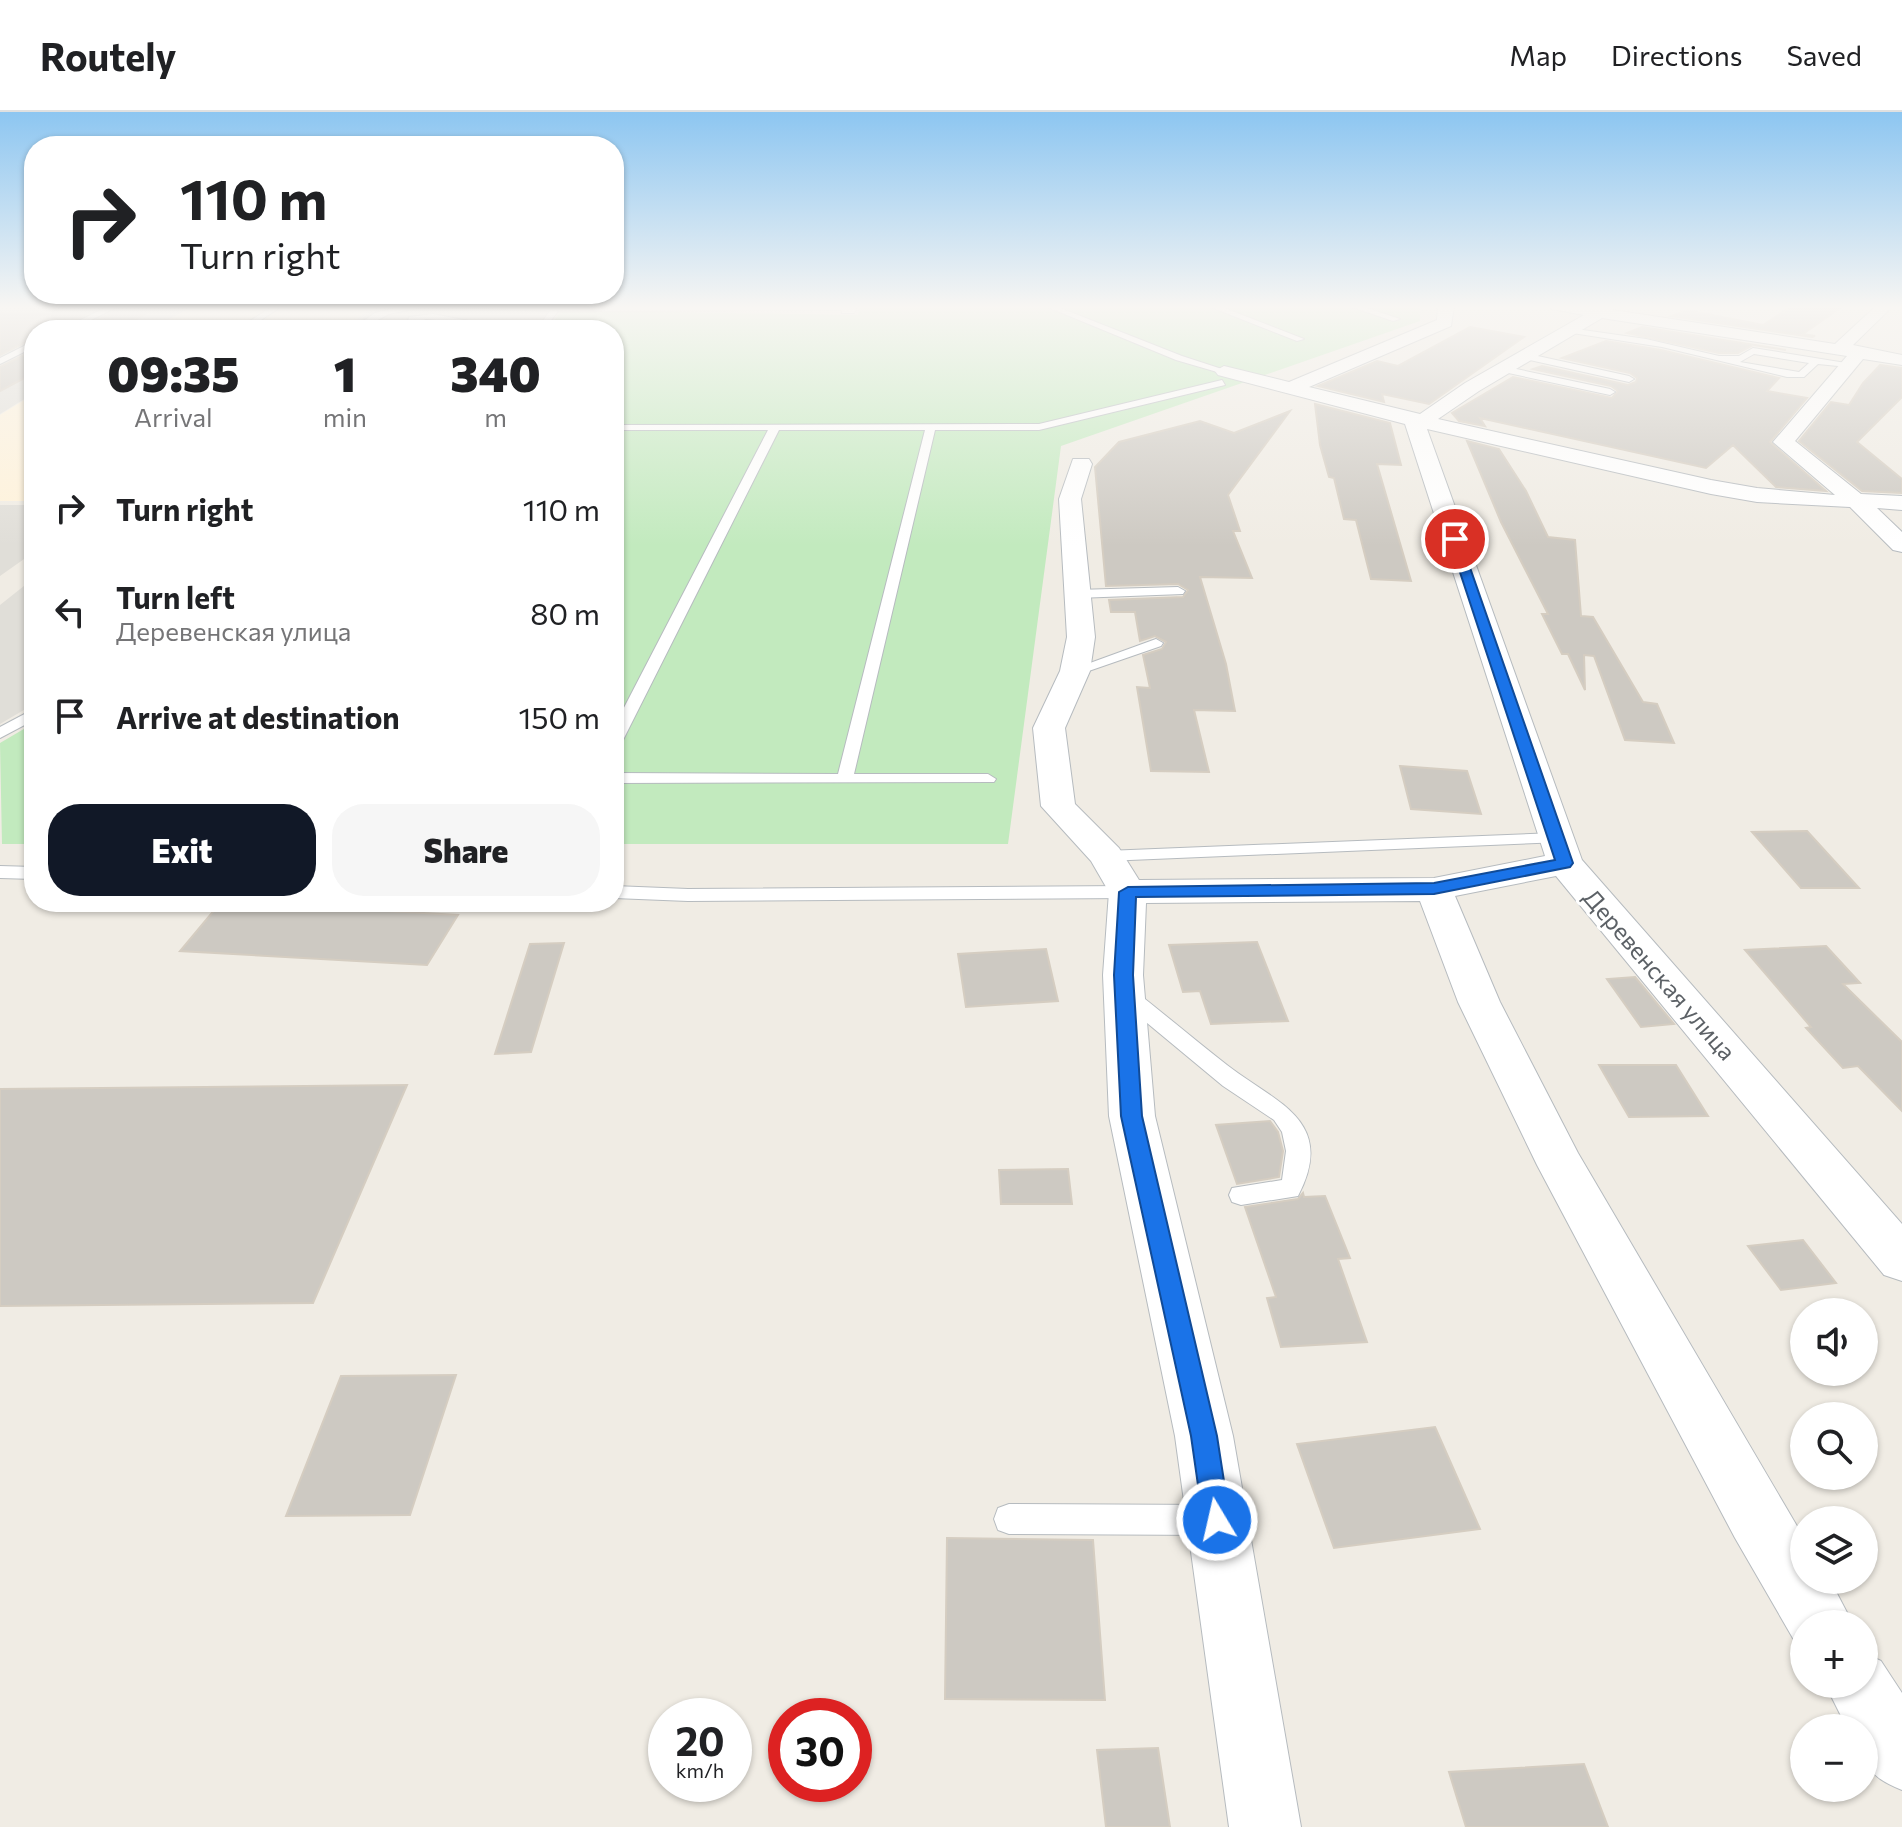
<!DOCTYPE html>
<html lang="en">
<head>
<meta charset="utf-8">
<style>
	:root { --surface:#fff; --page:#f6f6f6; --text:#202124; --muted:#757577; --line:#e0e0e0; --accent:#111827 }
	body { margin:0; font-family:Commissioner,sans-serif; background:var(--page); color:var(--text); height:100vh; display:flex; flex-direction:column; font-size:30px; white-space:nowrap }
	* { box-sizing:border-box; margin:0 }
	p { font-size:26px; color:var(--muted) }
	.icon { flex:none; width:44px; height:44px; fill:none; stroke:currentColor; stroke-width:2; stroke-linecap:round; stroke-linejoin:round }
	.map { position:relative; flex:1; overflow:hidden }
	.details { position:absolute; left:24px; top:208px; width:600px; height:592px; display:flex; flex-direction:column; background:var(--surface); border-radius:32px; box-shadow:0 2px 6px #0004 }
	.details>* { flex:none }
	.guide { position:absolute; left:24px; top:24px; width:600px; height:168px; border-radius:32px; box-shadow:0 2px 6px #0004; background:#fff; color:var(--text); overflow:hidden }
	.controls { position:absolute; left:1790px; top:1186px; display:grid; gap:16px }
	.controls a { display:grid; place-items:center; width:88px; height:88px; border-radius:50%; background:var(--surface); box-shadow:0 2px 6px #0004; font-size:40px }
	.speed { position:absolute; left:648px; top:1586px; display:flex; gap:16px; font-size:40px; font-weight:700; text-align:center }
	.speed>* { display:grid; place-content:center; width:104px; height:104px; border-radius:50%; background:var(--surface); box-shadow:0 2px 6px #0004; line-height:1 }
	.speed small { font-size:20px; font-weight:400 }
	.speed .limit { border:12px solid #d22; background:#fff; color:#111 }
	.pin { position:absolute; display:grid; place-items:center; width:68px; height:68px; color:#fff; margin:-34px; border:4px solid #fff; border-radius:50%; box-shadow:0 2px 8px #0007 }
	.me { position:absolute; width:88px; margin:-44px; rotate:351deg; stroke-linejoin:round; filter:drop-shadow(0 0 6px #0008) }
	.turn { display:flex; align-items:center; gap:28px; height:168px; padding:0 24px; font-size:36px }
	.turn .icon { width:104px; height:104px; stroke-width:2.5 }
	.turn b { display:block; font-size:56px; line-height:68px }
	.eta { display:flex; justify-content:space-evenly; align-items:center; height:136px; text-align:center }
	.eta b { font-size:48px; font-weight:800; line-height:56px }
	.primary-button { display:flex; gap:16px; margin-top:auto; padding:16px 24px }
	.primary-button a { flex:1; height:92px; border-radius:32px; background:var(--accent); color:#fff; font-size:32px; font-weight:800; line-height:92px; text-align:center }
	.primary-button a+a { background:var(--page); color:var(--text) }
	ul { padding:0; list-style:none }
	li { display:flex; align-items:center; gap:24px; height:104px; padding:0 24px }
	li div { flex:1 }
	li b { display:block; font-size:30px }
	li em { font-style:normal }
	header { display:flex; align-items:center; gap:48px; box-sizing:border-box; height:112px; padding:0 40px; background:var(--surface); border-bottom:2px solid var(--line) }
	header strong { font-size:38px }
	nav { display:flex; gap:44px; margin-inline-start:auto; font-size:28px }
	.map>svg:first-child { display:block }
	.commercial { fill:#fff2d9 }
	.industrial { fill:#e0ded8 }
	.green { fill:#c2eabe }
	.building { fill:#cdc9c2; stroke:#d5cdc1; stroke-width:2 }
	.lines { fill:none; stroke-linecap:round; stroke-linejoin:round }
	.lane-casing { stroke:#b6bbbf; stroke-width:2 }
	.street-casing { stroke:#b6bbbf; stroke-width:2 }
	.lane { fill:#fff; fill-rule:evenodd }
	.street { fill:#fff; fill-rule:evenodd }
	.route { fill:#1a73e8; stroke:#114b97; stroke-width:2 }
	.labels { text-anchor:middle; dominant-baseline:central; stroke-width:6; stroke-linejoin:round; paint-order:stroke }
	.street-label { font-size:24px; fill:#5c6166; stroke:#fff }
</style>
</head>
<body>
<header>
<strong>Routely</strong>
<nav><a>Map</a><a>Directions</a><a>Saved</a></nav>
</header>
<div class="map">
<svg width="1902" height="1715" viewBox="0 0 1902 1715">
	<rect width="100%" height="100%" fill="#f0ece4"/>
	<path class="commercial" d="M193 194H373L342 218H149Z
		M34 282V389H0V303Z"/>
	<path class="industrial" d="M0 194H193L149 218H34V281L0 302Z
		M378 194H552L535 218H348Z
		M0 393H34V440L0 464Z
		M34 466V592L0 612V493Z"/>
	<path class="green" d="M860 194H1420V209L1061 334 1008 732H614V218H547L562 198 858 203Z
		M34 611V732H2L0 631Z"/>
	<path class="building" d="M1792 194H1843L1803 222 1815 224 1812 225 1671 204 1687 198 1763 213Z
		M0 201 86 202 57 218H34V226L0 243Z
		M110 202H145L115 218H78Z
		M1470 215 1524 225 1429 292 1382 282 1384 290 1318 274 1377 249 1398 254Z
		M1642 215 1786 238 1753 233 1738 241H1719L1627 221Z
		M1606 229 1661 238 1779 266 1767 279 1807 286 1770 330 1826 379 1776 375 1733 333 1706 356 1480 306 1485 314 1459 309 1452 301 1513 265 1612 286 1618 279 1611 274 1533 257 1542 254 1628 273 1636 270 1637 266 1630 261 1562 246Z
		M34 238V261L0 279V255Z
		M1880 253 1902 256V285L1857 330 1902 367V381L1862 379 1799 329 1831 290 1849 293 1863 271Z
		M1315 292 1390 311 1401 353 1377 352 1411 469 1371 467 1356 408 1344 407 1334 366 1329 365 1320 333Z
		M1290 299 1228 383 1240 419H1233L1252 466 1200 465 1226 552 1235 599 1194 598 1209 660 1151 659 1137 575 1150 576 1143 543 1162 537 1166 530 1155 524 1140 529 1135 500H1111L1109 488 1183 485 1188 478 1178 472 1106 474 1095 355 1119 330 1200 309 1234 321Z
		M1467 329 1499 337 1526 379 1548 425 1575 428 1581 504 1593 505 1643 590 1657 592 1674 631 1625 628 1594 544 1584 543 1585 578 1568 542H1562L1542 502H1548L1501 410Z
		M1400 654 1467 659 1481 702 1411 697Z
		M1807 719 1859 776H1801L1752 720Z
		M221 790H228L458 803 427 853 180 839Z
		M1257 830 1288 909 1211 912 1200 879 1183 880 1169 833Z
		M564 831 531 940 495 942 530 832Z
		M1826 834 1860 871 1843 872 1902 930V999L1858 954 1843 956 1806 916 1811 915 1745 838Z
		M1046 837 1058 889 966 895 958 842Z
		M1635 865 1674 912 1641 915 1607 867Z
		M1599 953H1676L1708 1004 1629 1005Z
		M407 973 313 1191 0 1194V977Z
		M1270 1009 1278 1020 1283 1039 1279 1065 1237 1072 1216 1013Z
		M1068 1057 1072 1092H1001L999 1058Z
		M1303 1081 1304 1085 1325 1084 1350 1146 1338 1147 1367 1230 1281 1235 1267 1186 1276 1185 1245 1095 1298 1087Z
		M1803 1128 1836 1171 1781 1178 1748 1134Z
		M456 1263 410 1403 286 1404 341 1264Z
		M1435 1315 1480 1417 1334 1436 1297 1332Z
		M947 1426 1093 1428 1105 1588 945 1587Z
		M1158 1636 1170 1715H1106L1097 1638Z
		M1584 1652 1608 1715H1466L1449 1660Z"/>
	<g class="lines">
		<g class="lane-casing">
			<path id="lane" d="M109 194H119L71 218H60Z
				M273 194H282L246 218H236Z
				M403 194H427L389 202 359 218H350L375 201Z
				M432 194 848 196 852 198 558 199 544 218H536L550 199Z
				M1045 194H1055L1182 244 1228 259 1224 262 1176 248Z
				M1208 194H1219L1304 227 1297 229Z
				M1349 194H1361L1400 207 1393 209Z
				M433 202 469 209 512 210 435 216 407 213 409 205ZM426 207 458 210 415 211Z
				M1569 216 1646 227 1719 244H1739L1753 236 1852 252 1848 255 1818 252 1804 265H1787L1662 235 1566 220ZM1754 242 1809 251 1799 260 1740 250Z
				M34 229V235L0 252V246Z
				M1524 241 1629 264 1634 267 1629 270 1521 246Z
				M1502 254 1610 277 1615 280 1610 283 1499 259Z
				M1222 268 1225 273 1039 318H935L854 662H988L996 667 994 670 614 671V661L838 662 925 318H779L622 630 614 635V615L768 318H622L614 324 615 313 1039 312Z
				M1178 475 1185 479 1183 482 1077 486 1070 482 1077 478Z
				M1156 527 1163 531 1161 534 1080 562H1070L1068 559Z
				M34 597V608L0 626V615Z
				M1556 721 1562 722 1565 726 1562 730 1106 749 1097 744 1106 739Z
				M0 754 34 755V767L0 766Z
				M614 774 688 777 1128 774 1137 780 1128 786 688 789 614 786Z
				M1124 874 1131 876C1163 901 1195 928 1227 953 1274 990 1338 1008 1298 1084L1241 1093 1232 1090 1229 1083 1232 1076 1282 1068 1286 1039 1282 1020 1274 1008 1223 974 1117 886 1114 881 1117 876Z
				M1009 1392 1213 1393 1224 1397 1228 1408 1224 1419 1213 1423 1009 1422 998 1418 994 1407 998 1396Z"/>
		</g>
		<g class="street-casing">
			<path id="street" d="M841 194H857L854 201H842Z
				M1438 194H1454L1451 214 1309 275 1420 302 1465 271 1584 203 1552 197 1550 194H1613V198L1835 232 1876 194H1893L1853 233 1902 243V253L1863 247 1795 329 1861 382 1902 384V398L1877 396 1902 420V440L1893 438 1850 395 1757 390 1711 382 1427 317 1582 748 1902 1112V1169L1884 1163 1556 764 1455 784 1500 890 1578 1041 1804 1426V1468H1830L1853 1512H1804V1537L1798 1535 1735 1426 1537 1053 1458 890 1420 789 1146 791 1143 863 1155 1004 1233 1324 1301 1715H1229L1175 1324 1109 1004 1103 863 1109 780 1091 749 1041 694 1033 616 1060 559 1067 525 1059 387 1073 347H1089L1092 352 1081 387 1095 525 1090 559 1065 616 1075 692 1119 736 1139 768 1434 766 1545 744 1405 312 1218 263 1215 259 1224 254 1289 270 1437 208ZM1602 206 1847 244 1773 330 1835 383 1757 376 1711 368 1438 307 1479 279Z
				M1864 1541 1881 1549 1902 1581V1678C1866 1663 1864 1654 1864 1616H1847L1825 1572H1864Z"/>
		</g>
		<use href="#lane" class="lane"/>
		<use href="#street" class="street"/>
	</g>
	<linearGradient id="sky" x2="0" y2="1"><stop stop-color="#8dc6f1"/><stop offset="0.45" stop-color="#f8f6f3"/><stop offset="1" stop-color="#f8f6f3" stop-opacity="0"/></linearGradient>
	<rect width="1902" height="434" fill="url(#sky)"/>
	<path class="route" d="M1455 424 1460 427 1573 751 1570 755 1434 782 1136 785 1133 863 1142 1004 1217 1324 1230 1408 1226 1418 1217 1422 1207 1418 1203 1408 1191 1324 1121 1004 1114 863 1119 780 1128 775 1434 771 1555 748 1449 427Z"/>
	<g class="labels">
		<g class="street-label">
			<text transform="translate(1660 862) rotate(49)">Деревенская улица</text>
		</g>
	</g>
</svg>
<div class="controls">
<a><svg class="icon" aria-label="sound" viewBox="0 0 24 24"><path d="M4 9h4l5-4v14l-5-4H4zM17 9q2 3 0 6"/></svg></a>
<a><svg class="icon" aria-label="search" viewBox="0 0 24 24"><circle cx="10" cy="10" r="6"/><path d="M15 15l6 6"/></svg></a>
<a><svg class="icon" aria-label="layers" viewBox="0 0 24 24"><path d="M12 4l9 5-9 5-9-5zM3 14l9 5 9-5"/></svg></a>
<a>+</a>
<a>−</a>
</div>
<div class="speed"><div>20<small>km/h</small></div><div class="limit">30</div></div>
<div class="pin" style="left:1455px;top:427px;background:#d93025"><svg class="icon" aria-label="arrive" viewBox="0 0 24 24"><path d="M6 21V4h12l-3 4 3 4H6"/></svg></div>
<svg class="me" style="left:1217px;top:1408px" viewBox="-20 -20 40 40"><circle r="17" fill="#1a73e8" stroke="#fff" stroke-width="3"/><path d="M0-11L8 9 0 5-8 9z" fill="#fff"/></svg>
<div class="guide">
<div class="turn"><svg class="icon" aria-label="right" viewBox="0 0 24 24"><path d="M7 20v-9h11M14 6l5 5-5 5"/></svg><div><b>110 m</b>Turn right</div></div>
</div>
<section class="details">
<div class="eta">
<div><b>09:35</b><p>Arrival</p></div>
<div><b>1</b><p>min</p></div>
<div><b>340</b><p>m</p></div>
</div>
<ul>
<li><svg class="icon" aria-label="right" viewBox="0 0 24 24"><path d="M7 20v-9h11M14 6l5 5-5 5"/></svg><div><b>Turn right</b></div><em>110 m</em></li>
<li><svg class="icon" aria-label="left" viewBox="0 0 24 24"><path d="M17 20v-9H6M10 6l-5 5 5 5"/></svg><div><b>Turn left</b><p>Деревенская улица</p></div><em>80 m</em></li>
<li><svg class="icon" aria-label="arrive" viewBox="0 0 24 24"><path d="M6 21V4h12l-3 4 3 4H6"/></svg><div><b>Arrive at destination</b></div><em>150 m</em></li>
</ul>
<div class="primary-button"><a>Exit</a><a>Share</a></div>
</section>
</div>
</body>
</html>
